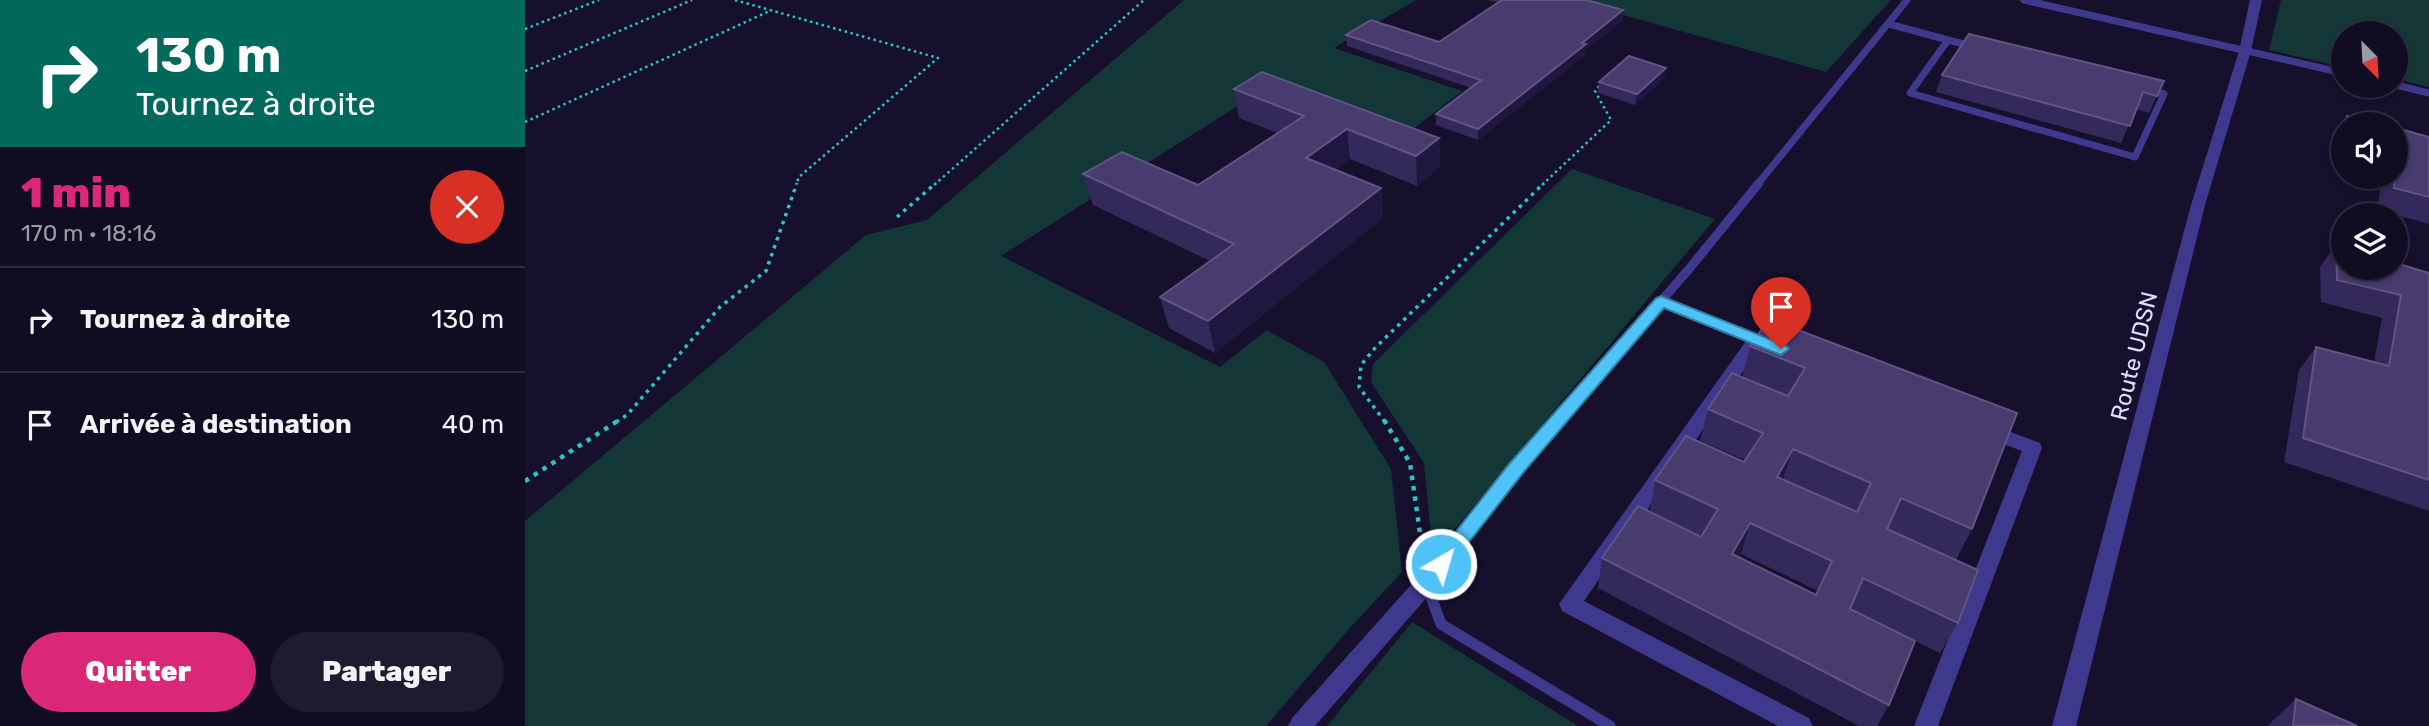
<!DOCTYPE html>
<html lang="fr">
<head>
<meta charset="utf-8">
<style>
	:root { --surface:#100c22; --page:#1e1a2f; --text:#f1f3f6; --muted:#9c9ba5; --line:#302c40; --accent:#db2777 }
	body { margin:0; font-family:Rubik,sans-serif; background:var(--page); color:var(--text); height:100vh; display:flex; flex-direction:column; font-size:26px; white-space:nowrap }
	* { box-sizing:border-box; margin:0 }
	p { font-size:23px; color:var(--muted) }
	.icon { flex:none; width:38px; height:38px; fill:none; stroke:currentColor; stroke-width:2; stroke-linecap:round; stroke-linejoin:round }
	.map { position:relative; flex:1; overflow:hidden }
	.sheet { display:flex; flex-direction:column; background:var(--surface); width:525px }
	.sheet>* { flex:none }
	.banner { background:#00695c; color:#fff; overflow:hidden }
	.needle { width:46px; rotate:156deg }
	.buttons { position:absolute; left:1806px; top:21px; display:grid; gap:14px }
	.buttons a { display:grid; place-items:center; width:77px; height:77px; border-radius:50%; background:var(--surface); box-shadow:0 4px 10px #0003,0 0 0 2px var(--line); font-size:35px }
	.pin { position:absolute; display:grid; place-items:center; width:60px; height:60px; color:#fff; margin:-72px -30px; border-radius:50% 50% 50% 0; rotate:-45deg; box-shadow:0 0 7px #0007 }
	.pin .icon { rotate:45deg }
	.me { position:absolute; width:77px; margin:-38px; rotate:38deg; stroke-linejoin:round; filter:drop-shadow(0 0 5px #0008) }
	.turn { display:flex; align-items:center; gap:24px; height:147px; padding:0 21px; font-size:32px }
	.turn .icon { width:91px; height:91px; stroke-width:2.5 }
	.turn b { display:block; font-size:49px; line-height:60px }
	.round { display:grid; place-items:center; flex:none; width:74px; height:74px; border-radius:37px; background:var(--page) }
	.head { display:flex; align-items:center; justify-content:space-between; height:119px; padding:0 21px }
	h1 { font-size:42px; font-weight:800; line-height:52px; color:var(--accent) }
	.cta { display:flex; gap:14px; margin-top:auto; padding:14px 21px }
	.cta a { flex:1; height:80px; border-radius:42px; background:var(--accent); color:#fff; font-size:28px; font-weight:800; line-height:80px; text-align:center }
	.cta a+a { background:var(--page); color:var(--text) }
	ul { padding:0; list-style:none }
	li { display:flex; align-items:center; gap:21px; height:105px; padding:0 21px; border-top:2px solid var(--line) }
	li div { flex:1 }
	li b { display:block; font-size:26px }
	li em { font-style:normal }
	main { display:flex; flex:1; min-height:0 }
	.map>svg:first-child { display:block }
	.green { fill:#133737 }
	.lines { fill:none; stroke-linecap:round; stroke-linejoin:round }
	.path-far2 { stroke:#2bc4bf; stroke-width:2.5; stroke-dasharray:2.5 3.5; stroke-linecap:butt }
	.path-far1 { stroke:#2bc4bf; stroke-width:3.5; stroke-dasharray:3.5 5; stroke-linecap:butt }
	.path { stroke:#2bc4bf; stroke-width:4.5; stroke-dasharray:4.5 6; stroke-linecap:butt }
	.lane-far2 { stroke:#3f398e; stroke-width:7 }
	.lane-far1 { stroke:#3f398e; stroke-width:9 }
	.lane { stroke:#3f398e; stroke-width:11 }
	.street { fill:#3f398e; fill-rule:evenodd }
	.wall { fill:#34295b; fill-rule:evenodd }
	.shaded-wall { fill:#201741 }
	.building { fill:#473c6d; stroke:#5f5584; stroke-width:2; fill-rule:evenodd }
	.route { fill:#4fc3f7; stroke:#337fa1; stroke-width:2 }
	.labels { text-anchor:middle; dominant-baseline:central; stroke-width:7; stroke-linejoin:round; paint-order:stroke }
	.street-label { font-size:23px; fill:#e1dcff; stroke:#16102d }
</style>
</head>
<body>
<main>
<section class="sheet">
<div class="banner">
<div class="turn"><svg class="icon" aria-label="right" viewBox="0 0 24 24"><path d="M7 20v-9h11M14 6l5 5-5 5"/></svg><div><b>130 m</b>Tournez à droite</div></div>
</div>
<div class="head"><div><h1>1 min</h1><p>170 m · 18:16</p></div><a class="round" style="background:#d93025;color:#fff"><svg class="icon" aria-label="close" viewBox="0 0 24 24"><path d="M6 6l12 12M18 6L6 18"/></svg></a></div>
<ul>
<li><svg class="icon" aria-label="right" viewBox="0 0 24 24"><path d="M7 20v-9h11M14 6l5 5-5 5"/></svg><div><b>Tournez à droite</b></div><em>130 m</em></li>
<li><svg class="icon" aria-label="arrive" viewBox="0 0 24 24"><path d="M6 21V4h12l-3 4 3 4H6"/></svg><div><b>Arrivée à destination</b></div><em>40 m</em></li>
</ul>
<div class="cta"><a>Quitter</a><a>Partager</a></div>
</section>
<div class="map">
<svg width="1904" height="726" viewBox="0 0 1904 726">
	<rect width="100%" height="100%" fill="#16102d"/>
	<path class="green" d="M659 0H891L809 48 937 91 870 143 733 93 476 256 695 367 742 330 799 362 866 469 877 572 824 629 741 726H0V521L341 235 402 220Z
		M1045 0H1364L1365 1 1301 72Z
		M1756 0H1904V87L1871 79V33H1818V67L1744 50Z
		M1047 169 1190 219 908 555 899 463 846 382 848 364Z
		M887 622 1053 726H802Z"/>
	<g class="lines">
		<path class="path-far2" d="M210 0 413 58 274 177 271 185
			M0 29 74 0
			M0 71 167 0
			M0 122 247 10
			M409 185 619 0
			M1017 185 1086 120 1070 91 1075 85"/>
		<path class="path-far1" d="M372 217 411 183
			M91 422 102 415 195 307 241 271 272 183
			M860 422 834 387 836 365 850 348 1019 183"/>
		<path class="path" d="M859 420 885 463 899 561
			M0 481 94 420"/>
		<path class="lane-far2" d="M1499 0 1818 73
			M1364 24 1423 40 1385 93 1610 157 1639 94 1621 90
			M1423 40 1451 47
			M1871 85 1904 93
			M1232 185 1382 0"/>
		<path class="lane-far1" d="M1031 422 1164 269 1234 183"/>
		<path class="lane" d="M1033 420 991 468 901 583 916 624 1085 726"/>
		<path class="street" d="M1725 0H1737L1726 51 1680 205 1551 726H1527L1666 205 1714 51Z
			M1136 296 1257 343 1260 347 1251 353 1235 347 1059 601 1284 718 1288 726H1253L1037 611 1034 604 1221 341 1130 305 1128 301Z
			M1459 422 1515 443 1517 448 1413 726H1389L1497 451 1452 434 1450 429 1452 424Z
			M901 574 909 577 912 583 909 589 790 726H763L767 718 893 577Z"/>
	</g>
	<path class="wall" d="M963 0H1061L1098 10 1097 21 1060 50V55L953 140 911 125V114L946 88 822 46 821 35 914 42 973 3Z
		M1141 68 1139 79 1110 105 1073 93 1074 82Z
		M1417 75 1639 81 1624 113 1611 109 1596 143 1411 92Z
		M709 89 914 138 915 167 892 186 825 159 810 169 856 188 858 218 690 353 644 328 635 297 685 261 568 205 558 174 673 185 752 133 714 118Z
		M1822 116 1854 124H1818V161L1804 157 1807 138Z
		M1871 128 1904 137V224L1853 210 1856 177H1871Z
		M1811 245 1904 273V511L1759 462 1774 370 1791 347 1849 362 1857 318 1796 302 1795 267Z
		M1244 319 1447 529 1431 560 1433 623 1415 653 1325 609 1364 705 1352 726H1334L1073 588 1077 558 1176 536 1125 511 1130 480 1219 462 1220 460 1175 441 1183 409 1217 377 1225 346ZM1216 554 1293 591 1291 595 1214 558Z
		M1771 699 1832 726H1742Z"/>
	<path class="shaded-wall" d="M1098 10 1097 21 1060 50V55L953 140V129L1057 43Z
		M1141 68 1139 79 1110 105 1112 94Z
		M822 129 825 159 785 188 781 158Z
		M914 138 915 167 892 186 891 156Z
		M856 188 858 218 690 353 683 321Z
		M1268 449 1258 480 1252 477Z
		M1225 523 1216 554 1198 585 1207 554Z"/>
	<path class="building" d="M977 0H1061L1098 10 1057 43 1061 44 953 129 911 114 956 80 821 35 846 20 914 42Z
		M1444 34 1639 81 1632 96 1618 92 1605 126 1417 75Z
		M1104 56 1141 68 1112 94 1074 82Z
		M737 72 914 138 891 156 822 129 781 158 856 188 683 321 635 297 709 244 558 174 597 152 673 185 779 116 709 89Z
		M1822 116 1854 124H1820Z
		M1871 128 1904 137V197L1869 188 1872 149H1871Z
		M1811 245 1818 247V268H1871V263L1904 273V480L1778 438 1791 347 1864 366 1876 295 1812 280Z
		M1244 319 1492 413 1447 529 1376 498 1362 529 1453 570 1433 623 1338 578 1325 609 1390 641 1364 705 1077 558 1113 506 1176 537 1193 509 1130 480 1161 436 1219 462 1238 433 1183 409 1207 373 1263 396 1280 368 1225 346ZM1268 449 1346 483 1332 512 1252 477ZM1225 523 1307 561 1291 595 1207 554Z
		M1771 699 1832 726H1768Z"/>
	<path class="route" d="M1136 296 1262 346 1264 349 1256 355 1251 353 1139 308 998 473 923 569 916 571 910 569 907 564 910 558 985 463 1131 298Z"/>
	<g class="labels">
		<g class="street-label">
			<text transform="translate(1609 356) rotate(-76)">Route UDSN</text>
		</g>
	</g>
</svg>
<div class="buttons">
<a><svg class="needle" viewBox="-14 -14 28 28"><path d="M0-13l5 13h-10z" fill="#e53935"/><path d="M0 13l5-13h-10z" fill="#9c9ba5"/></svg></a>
<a><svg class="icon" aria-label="sound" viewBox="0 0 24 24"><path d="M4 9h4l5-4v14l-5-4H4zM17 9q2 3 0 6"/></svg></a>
<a><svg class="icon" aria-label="layers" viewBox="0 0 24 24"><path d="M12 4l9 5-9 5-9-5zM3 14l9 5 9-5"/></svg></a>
</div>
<div class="pin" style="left:1256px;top:349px;background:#d93025"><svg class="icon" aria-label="arrive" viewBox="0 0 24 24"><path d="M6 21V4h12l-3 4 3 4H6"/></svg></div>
<svg class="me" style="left:916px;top:564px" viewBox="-20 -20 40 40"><circle r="17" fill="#4fc3f7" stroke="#fff" stroke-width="3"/><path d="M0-11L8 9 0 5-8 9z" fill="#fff"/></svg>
</div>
</main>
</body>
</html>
